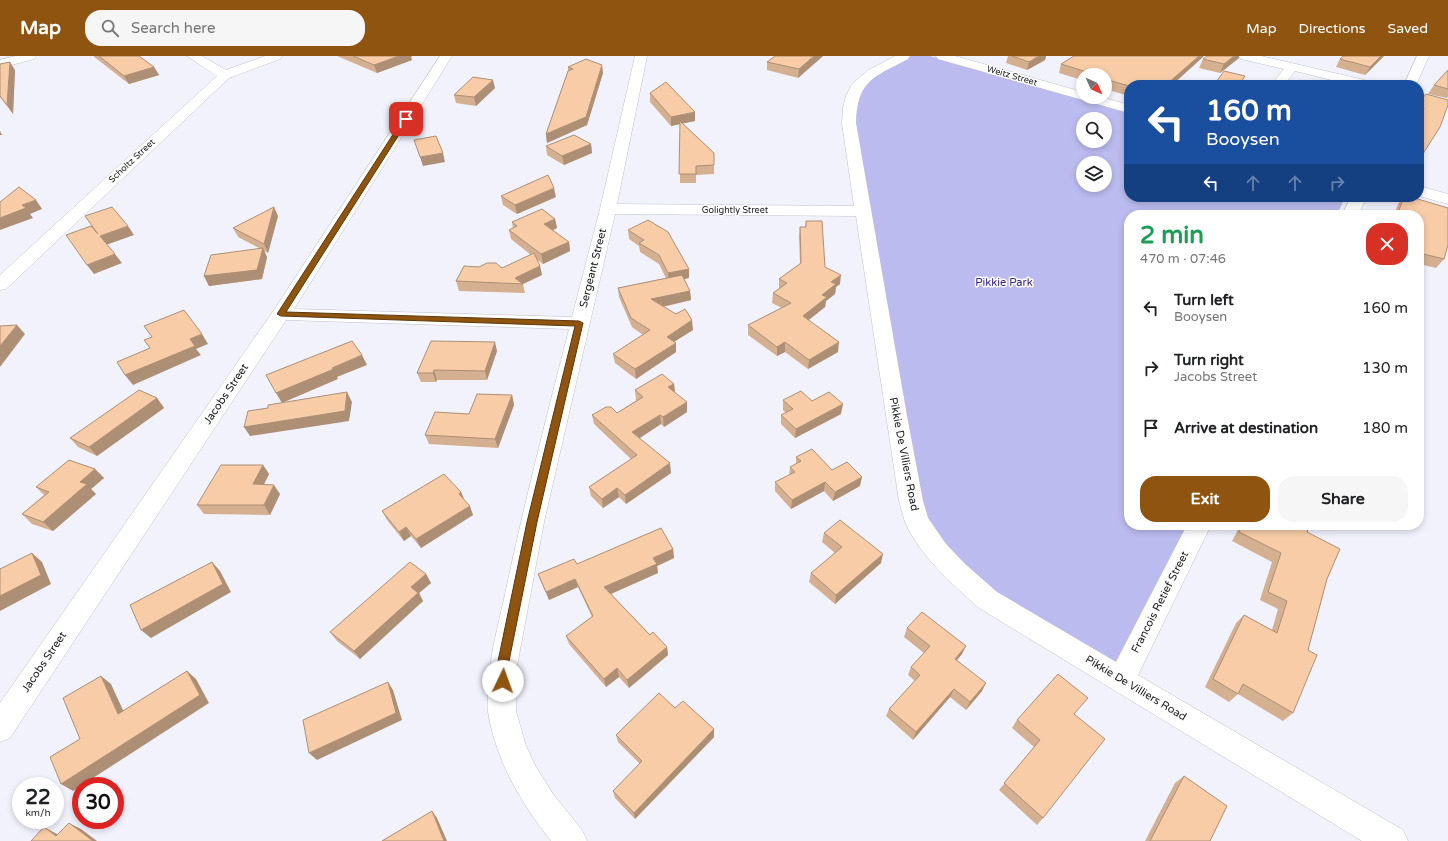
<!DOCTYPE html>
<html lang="en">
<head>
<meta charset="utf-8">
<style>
	:root { --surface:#fff; --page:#f6f6f6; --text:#202124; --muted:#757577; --accent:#8e5410 }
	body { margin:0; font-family:"Varela Round",sans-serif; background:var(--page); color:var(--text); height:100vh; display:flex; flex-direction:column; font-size:15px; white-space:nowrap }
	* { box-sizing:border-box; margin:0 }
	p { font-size:13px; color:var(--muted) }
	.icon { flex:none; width:22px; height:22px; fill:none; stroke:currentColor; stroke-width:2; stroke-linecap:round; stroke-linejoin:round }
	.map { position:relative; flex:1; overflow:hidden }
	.details { position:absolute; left:1124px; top:154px; width:300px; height:320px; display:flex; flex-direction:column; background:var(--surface); border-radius:16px; box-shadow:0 2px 6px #0003 }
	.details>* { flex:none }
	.banner { position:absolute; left:1124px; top:24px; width:300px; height:122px; border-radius:16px; box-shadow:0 2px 6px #0003; background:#1a4fa0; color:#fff; overflow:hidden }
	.needle { width:26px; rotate:135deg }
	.tools { position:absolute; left:1076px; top:12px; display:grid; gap:8px }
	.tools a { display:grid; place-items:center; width:36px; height:36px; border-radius:50%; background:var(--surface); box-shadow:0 2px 6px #0003; font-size:20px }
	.speed { position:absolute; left:12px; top:721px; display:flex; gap:8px; font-size:20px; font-weight:700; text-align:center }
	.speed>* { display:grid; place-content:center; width:52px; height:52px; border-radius:50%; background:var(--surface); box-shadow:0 2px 6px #0003; line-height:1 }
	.speed small { font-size:10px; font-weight:400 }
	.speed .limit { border:6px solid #d22; background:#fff; color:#111 }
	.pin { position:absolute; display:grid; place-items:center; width:34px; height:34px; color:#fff; margin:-17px; border-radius:8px; box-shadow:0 2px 6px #0006 }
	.me { position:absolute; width:44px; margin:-22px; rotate:3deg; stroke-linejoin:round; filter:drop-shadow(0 0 3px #0008) }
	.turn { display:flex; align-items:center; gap:14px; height:84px; padding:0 16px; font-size:18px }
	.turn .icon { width:52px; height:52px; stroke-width:2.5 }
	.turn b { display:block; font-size:28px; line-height:34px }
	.lanes { display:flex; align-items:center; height:38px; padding:0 16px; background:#0003; justify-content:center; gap:20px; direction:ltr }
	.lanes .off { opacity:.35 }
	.round { display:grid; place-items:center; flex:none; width:42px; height:42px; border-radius:16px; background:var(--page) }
	.overview { display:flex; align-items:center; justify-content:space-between; height:68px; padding:0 16px }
	h1 { font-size:24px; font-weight:800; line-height:30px; color:#1e9e55 }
	.cta { display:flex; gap:8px; margin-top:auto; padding:8px 16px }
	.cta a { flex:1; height:46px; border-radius:16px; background:var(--accent); color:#fff; font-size:16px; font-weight:800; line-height:46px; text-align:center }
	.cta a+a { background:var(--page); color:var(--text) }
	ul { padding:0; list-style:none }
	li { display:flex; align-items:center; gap:12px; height:60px; padding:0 16px }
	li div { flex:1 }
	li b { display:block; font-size:15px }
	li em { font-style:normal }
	header { display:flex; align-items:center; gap:24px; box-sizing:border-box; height:56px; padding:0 20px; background:var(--accent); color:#fff }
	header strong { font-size:19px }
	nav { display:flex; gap:22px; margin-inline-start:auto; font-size:14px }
	.search { width:280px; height:36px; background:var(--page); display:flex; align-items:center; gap:10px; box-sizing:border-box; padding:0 14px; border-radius:16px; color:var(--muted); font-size:15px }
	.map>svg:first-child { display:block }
	.green { fill:#bbbbef; fill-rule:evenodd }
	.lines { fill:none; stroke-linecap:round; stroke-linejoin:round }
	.minor-casing { stroke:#c1c1ce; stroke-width:1 }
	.minor { fill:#fff; fill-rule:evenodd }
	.wall { fill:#d4af90 }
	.shaded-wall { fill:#ad8f75 }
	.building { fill:#f7cca7; stroke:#ad8f75 }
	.route { fill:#8e5410; stroke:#5c370a }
	.labels { text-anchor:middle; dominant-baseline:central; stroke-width:3; stroke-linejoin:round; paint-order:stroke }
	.far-street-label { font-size:9px; fill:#18181c; stroke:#fff }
	.street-label { font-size:11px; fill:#18181c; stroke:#fff }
	.park-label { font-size:11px; fill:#36247f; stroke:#fff }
</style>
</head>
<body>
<header>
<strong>Map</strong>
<div class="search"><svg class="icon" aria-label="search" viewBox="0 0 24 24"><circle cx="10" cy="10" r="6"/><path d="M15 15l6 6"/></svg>Search here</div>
<nav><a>Map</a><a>Directions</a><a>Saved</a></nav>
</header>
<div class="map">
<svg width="1448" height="785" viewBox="0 0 1448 785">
	<rect width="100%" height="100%" fill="#f2f2fd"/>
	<path class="green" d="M905 0H930L1129 57V141H1345L1337 159H1129V469H1193L1118 617 992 552 922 476 850 50 862 26ZM1083 63H1105V85H1083ZM1083 107H1105V129H1083Z"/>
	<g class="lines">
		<g class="minor-casing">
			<path id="minor" d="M16 0H36L34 3 0 12V4Z
				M187 0H202L226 14 265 0H282L280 3 229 22 6 233 0 234V219L217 20Z
				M440 0H452L294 253 572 261 600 153 635 0H647L617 148 854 150 842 67 843 52 846 40 852 28 867 15 895 0H910L908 3C874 21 857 24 856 67L907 360 923 445 928 462 946 488 965 508 997 536 1116 606 1187 469H1211L1138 619 1403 774 1408 785H1362L979 552C952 528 920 500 905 466 903 459 901 452 899 445L856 160 615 158 544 466 517 610 516 655 526 690 536 711 553 738 582 774 587 785H551C521 747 496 705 488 656 487 649 488 642 488 635 489 603 497 574 504 543 523 452 546 363 569 273L286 264 10 682 0 686V647L274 254Z
				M936 0H955L1083 36V41H1101L1129 49V57L938 3Z
				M1239 0H1261L1373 26 1374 29H1352L1295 15 1284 29H1271L1284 13 1241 3Z
				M1417 0H1429L1416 29H1404Z
				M1419 130 1448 138V148L1419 140Z
				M1351 141H1367L1358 159H1342Z"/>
		</g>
		<use href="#minor" class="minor"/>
	</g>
	<path class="wall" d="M93 0H139L154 11 159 19 129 28Z
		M337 0H412L411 1 412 4 377 17Z
		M823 0 798 22 767 14V6Z
		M1008 0H1046L1045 4 1027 14 1006 7Z
		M1207 0H1239V2L1220 17 1199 12 1203 3Z
		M1384 0 1365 19 1336 11 1340 3Z
		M1203 1 1172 29H1129V40L1105 33V19H1083V27L1082 26V24L1059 17 1061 8Z
		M0 8 15 14 13 58 0 41Z
		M568 11 603 17 587 69 547 87 546 78 568 15Z
		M1448 14V41L1447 42 1428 38 1434 29Z
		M495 32 476 50 456 47 454 39Z
		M650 37 695 65 682 67 714 97V118L696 119V127H680V68L671 70 650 46Z
		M1426 38 1419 104V46Z
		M591 88 592 97 564 109 547 99 546 90Z
		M501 140 556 141 517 158 503 149Z
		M1403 141H1411L1444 203 1436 212 1419 208V159H1394L1398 148Z
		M278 160 268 197 264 195 267 201 262 223 209 230 204 220 259 192 238 181 233 172Z
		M555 163 557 172 553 174 569 186 570 195 543 208 536 203 540 210 542 219 523 228 525 237 459 235 456 225 502 212 531 199 511 183 509 174 513 172 512 166Z
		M806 165 825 211 840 228 836 231 835 238 826 245 825 251 809 264 838 296 808 313 785 296 777 300 748 279V269L782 252 772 247 773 237 779 233V223L800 208 799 180 800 171H805Z
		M628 174 689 213V222L684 223 690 235 691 244 663 251 693 274 674 286 676 287V296L636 323 615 307 613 298 643 279 632 271 619 241 618 232 666 222 659 208 640 196 639 190 629 183Z
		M497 295 487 324H437L436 326H421L417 317Z
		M674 328 675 337 687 356 664 371 661 368 639 382 671 417 626 448 619 441 603 452 591 440 589 431 631 403 594 368 592 359 617 357 637 344H636L635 334Z
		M512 339 514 349 498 392 429 388 425 379Z
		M157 342 164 352 97 400 78 391 70 382Z
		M783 344 841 358 795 382 781 368V359L786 357 783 354Z
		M796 401 832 414 860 430 833 445 824 435 791 453 775 435V426L789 419 790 411 796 408Z
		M263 409 269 418 264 428 280 438 270 459 204 458 197 449Z
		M95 413 104 422 91 433 96 438 53 475 32 468 22 458 44 439 36 431Z
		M461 436 464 443 473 459 421 492 411 480 404 485 387 464 382 455Z
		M1241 469H1258L1263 472 1264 469H1310L1307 476 1327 523 1308 594 1293 657 1283 665 1238 638 1229 646 1205 631 1236 567 1244 559 1272 574 1278 553 1260 544 1272 506 1232 485 1239 472Z
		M824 477 881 507 835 548 809 526 811 517 835 497 822 486Z
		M673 493 674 502 657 510 658 517 611 538 650 579 667 591 668 599 629 632 619 621 606 631 569 588 566 580 592 561 578 531 549 544 541 526 538 518 577 508Z
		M426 518 431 527 419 537 423 545 360 603 337 585 330 576Z
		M907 572 962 598 957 604 982 635 966 654 950 641 913 684 886 660 889 653 915 625 908 619 911 611 924 597 904 581Z
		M675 652 714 673V681L635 763 615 742 613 735 640 708 618 686 616 679Z
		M1075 658 1043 762 1037 769 999 734 1034 691 1012 672 1017 664Z
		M1184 720 1210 785H1145L1175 727Z"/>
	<path class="shaded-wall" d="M399 0H412L411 1 412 4 377 17 374 9Z
		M814 0H823L798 22 799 13Z
		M1039 0H1046L1045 4 1027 14 1029 6Z
		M1199 0H1204L1172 29H1166Z
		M1234 0H1239V2L1220 17 1224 8Z
		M1381 0H1384L1365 19 1370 11Z
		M10 6 15 14 13 58 7 49Z
		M602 9 603 17 587 69 547 87 546 78Z
		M154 11 159 19 129 28 124 20Z
		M493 24 495 32 476 50 474 41Z
		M695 56V65L671 70V61Z
		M0 75 2 79H0Z
		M591 88 592 97 564 109 562 100Z
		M443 97 445 106 423 110 420 101Z
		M554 132 556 141 517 158 515 149Z
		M36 144 42 153 30 158 33 162 0 174V162L22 149Z
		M274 151 278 160 268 197 264 188Z
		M555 163 557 172 546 177 544 168Z
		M128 170 134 179 106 189 100 180Z
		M569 186 570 195 543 208 541 198Z
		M263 192 267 201 262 223 209 230 204 220Z
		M115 198 122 207 94 218 87 209Z
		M540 210 542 219 523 228 515 222Z
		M689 213V222L668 226V217Z
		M841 219 840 228 836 231 835 238 826 245 825 251 802 269 803 260 822 239 831 226Z
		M690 235 691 244 652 253 651 243Z
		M692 264 693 274 667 290V281Z
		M17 269 25 278 0 311V290Z
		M202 278 208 288 196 293 201 299 133 329 125 319 190 283Z
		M495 286 497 295 487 324 485 315Z
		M785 286V296L777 300V291Z
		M839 286 838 296 808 313 809 304Z
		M676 287V296L636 323 635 313Z
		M362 299 367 309 337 321 338 323 282 347 276 337 332 312Z
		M434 314 437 324 436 326 433 317Z
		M674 328 675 337 668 331Z
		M347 336 352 346 349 365 250 380 244 371Z
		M512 339 514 349 498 392 495 383Z
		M157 342 164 352 97 400 89 391Z
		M687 346V356L664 371 663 361Z
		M843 348 841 358 795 382 796 373Z
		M660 359 661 368 634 386 632 376Z
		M670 407 671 417 626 448 625 439Z
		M263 409 269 418 259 438 253 428Z
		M95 413 104 422 91 433 96 438 53 475 43 466 80 426Z
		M862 421 860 430 833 445 835 436Z
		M825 426 824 435 791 453 792 444Z
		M274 429 280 438 270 459 264 449Z
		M617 432 619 441 603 452 602 443Z
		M461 436 465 446 459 438Z
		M470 450 473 459 421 492 416 483Z
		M406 471 411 480 404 485 399 476Z
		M673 493 674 502 657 510 658 517 606 540 604 531 653 502Z
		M32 497 42 506 51 528 0 555V540Z
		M883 498 881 507 835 548 836 539Z
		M212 506 220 515 231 536 151 582 141 574Z
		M426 518 431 527 419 537 423 545 360 603 354 595 411 531Z
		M575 523 578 531 549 544 546 536Z
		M966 590 962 598 951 611 955 603Z
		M667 591 668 599 629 632 627 624Z
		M617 612 619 621 606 631 604 623Z
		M187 615 196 623 209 647 73 735 61 728Z
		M101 620 111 628 128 665 118 658Z
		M388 626 393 634 402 664 317 704 309 697Z
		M986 627 982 635 966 654 970 646Z
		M954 633 950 641 913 684 916 676Z
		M714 673V681L635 763 634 757Z
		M432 755 437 762 447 785H444Z
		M69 767 81 773 97 785H93Z
		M44 771 57 778 67 785 56 780Z"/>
	<path class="building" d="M99 0H139L154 11 124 20Z
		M353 0H399L374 9Z
		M775 0H814L799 13 767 6Z
		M1012 0H1039L1029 6Z
		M1074 0H1199L1166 29H1129V30L1105 23V19H1088L1084 18 1087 16 1061 8Z
		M1207 0H1234L1224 8 1203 3Z
		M1343 0H1381L1370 11 1340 3Z
		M586 3 602 9 586 61 546 78 568 15 573 13 568 11Z
		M10 6 7 49 0 40V8Z
		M1448 14V33L1434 29Z
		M1224 15 1245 20 1239 29H1214Z
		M473 21 493 24 474 41 454 39Z
		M666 26 695 56 671 61 650 37Z
		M1323 28 1328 29H1321Z
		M1426 38 1448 44V49L1440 71 1419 104V64L1424 52 1419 51V46Z
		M680 65 714 97V109L696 110V118H679Z
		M574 79 591 88 562 100 546 90Z
		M436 80 443 97 420 101 414 84Z
		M548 119 554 132 515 149 501 140Z
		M19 131 36 144 22 149 26 152 0 162V146Z
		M1404 141H1411L1448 152V189L1444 203 1423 198 1419 205V159H1397Z
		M112 151 128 170 100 180 115 198 87 209 66 179 91 170 98 178 85 160Z
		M274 151 264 188 233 172Z
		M542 153 555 163 544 168 569 186 541 198 509 174 517 170 512 166Z
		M648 164 668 176 689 213 668 217 659 199 639 187 644 184 628 174Z
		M806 165H822L825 211 841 219 831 226 836 228 822 239 827 241 803 260 839 286 809 304 785 286 777 291 748 269 791 247 773 237 787 227 779 223 801 207 800 171H806Z
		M263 192 257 214 204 220 211 199Z
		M534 197 540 210 515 222 523 228 456 225 464 210 479 211 487 207H496L502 212Z
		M682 219 690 235 651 243 676 258 685 253 692 264 667 281 676 287 635 313 613 298 650 274 631 262 618 232Z
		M184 254 202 278 190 283 195 290 125 319 117 306 150 292 144 284 152 281 144 270Z
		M17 269 0 290V270Z
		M352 285 362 299 332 312 334 313 276 337 266 319Z
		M431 285 495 286 485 315 434 314 433 317H417Z
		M662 318 674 328 668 331 687 346 663 361 660 359 632 376 670 407 625 439 617 432 602 443 589 431 637 399 592 359 606 351H611L617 357 643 341 635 334Z
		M139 334 157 342 89 391 70 382Z
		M801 335 812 345 829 336 843 348 796 373 781 359 793 353 783 344Z
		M347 336 345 355 244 371 248 355 268 352V349Z
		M477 338 512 339 495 383 425 379 435 356 469 358Z
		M812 393 832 414 847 406 862 421 835 436 825 426 792 444 775 426 795 416 790 411 801 405 796 401Z
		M69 404 95 413 80 426 87 428 43 466 22 458 49 436 36 431Z
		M221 409H263L253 428 274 429 264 449H197Z
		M444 418 461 436 459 438 470 450 416 483 406 471 399 476 382 455Z
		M840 464 883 498 836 539 811 517 842 491 824 477Z
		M1243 469H1258L1265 473 1267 469H1310L1307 476 1340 493 1327 523 1308 594 1317 599 1293 657 1243 628 1238 638 1213 623 1244 559 1277 577 1287 545 1268 536 1281 497 1239 476Z
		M661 472 673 493 653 502 657 508 604 531 650 579 653 576 667 591 627 624 617 612 604 623 566 580 593 560 575 523 546 536 538 518 574 503 577 508Z
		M32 497 41 519 0 540V513Z
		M212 506 223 528 141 574 130 549Z
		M410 506 426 518 411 531 418 537 354 595 330 576Z
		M922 556 966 590 955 603 986 627 970 646 954 633 916 676 889 653 920 619 911 611 930 590 907 572Z
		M187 615 200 639 61 728 50 701 80 683 63 642 101 620 118 658Z
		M1058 618 1088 642 1074 658 1105 683 1043 762 1004 727 1040 684 1017 664Z
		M388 626 396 657 309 697 303 664Z
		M659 637 675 652 683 645 714 673 634 757 613 735 642 705 616 679Z
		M1184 720 1227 750 1210 785H1150Z
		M432 755 444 785H382Z
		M69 767 93 785H31L44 771 56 780Z"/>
	<path class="route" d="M406 61 409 63 286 256 579 265 583 267 537 466 508 610V625L507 629 503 630 499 629 497 625V610L527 466 575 270 281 260 277 258 403 63Z"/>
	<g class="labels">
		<g class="far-street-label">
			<text transform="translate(1012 20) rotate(16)">Weitz Street</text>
			<text transform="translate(132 105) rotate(-43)">Scholtz Street</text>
			<text x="735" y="154">Golightly Street</text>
		</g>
		<g class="street-label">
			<text transform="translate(593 212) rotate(-76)">Sergeant Street</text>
			<text transform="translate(226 338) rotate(-56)">Jacobs Street</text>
			<text transform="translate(904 398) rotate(79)">Pikkie De Villiers Road</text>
			<text transform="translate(1160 546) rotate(-63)">Francois Retief Street</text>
			<text transform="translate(44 606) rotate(-56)">Jacobs Street</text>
			<text transform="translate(1136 632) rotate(31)">Pikkie De Villiers Road</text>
		</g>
		<g class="park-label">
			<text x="1004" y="226">Pikkie Park</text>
		</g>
	</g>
</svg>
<div class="tools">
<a><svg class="needle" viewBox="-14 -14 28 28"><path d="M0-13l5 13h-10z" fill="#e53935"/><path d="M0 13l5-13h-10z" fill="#757577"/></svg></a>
<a><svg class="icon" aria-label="search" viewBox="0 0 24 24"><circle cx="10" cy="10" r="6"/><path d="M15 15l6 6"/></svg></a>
<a><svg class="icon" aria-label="layers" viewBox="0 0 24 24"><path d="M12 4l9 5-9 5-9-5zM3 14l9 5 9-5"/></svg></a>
</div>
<div class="speed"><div>22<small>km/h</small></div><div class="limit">30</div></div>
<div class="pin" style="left:406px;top:63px;background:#d93025"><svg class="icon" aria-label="arrive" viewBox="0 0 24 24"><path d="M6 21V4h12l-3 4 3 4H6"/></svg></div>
<svg class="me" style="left:503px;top:625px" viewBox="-20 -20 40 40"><circle r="19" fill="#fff"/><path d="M0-13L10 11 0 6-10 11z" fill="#8e5410"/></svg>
<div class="banner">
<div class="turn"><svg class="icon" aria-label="left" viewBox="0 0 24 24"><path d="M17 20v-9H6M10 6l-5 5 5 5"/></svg><div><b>160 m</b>Booysen</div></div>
<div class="lanes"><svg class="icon" aria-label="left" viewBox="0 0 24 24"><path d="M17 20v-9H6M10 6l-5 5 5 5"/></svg><svg class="icon off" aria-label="ahead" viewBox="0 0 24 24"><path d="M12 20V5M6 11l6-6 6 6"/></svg><svg class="icon off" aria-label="ahead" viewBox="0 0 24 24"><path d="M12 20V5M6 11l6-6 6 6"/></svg><svg class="icon off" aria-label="right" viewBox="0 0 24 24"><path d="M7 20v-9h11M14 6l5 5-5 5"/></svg></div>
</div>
<section class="details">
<div class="overview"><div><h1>2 min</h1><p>470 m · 07:46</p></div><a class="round" style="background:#d93025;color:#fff"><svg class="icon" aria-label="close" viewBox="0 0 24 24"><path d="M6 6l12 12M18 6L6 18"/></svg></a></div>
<ul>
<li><svg class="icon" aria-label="left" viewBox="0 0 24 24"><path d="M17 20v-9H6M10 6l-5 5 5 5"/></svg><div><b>Turn left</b><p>Booysen</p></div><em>160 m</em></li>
<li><svg class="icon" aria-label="right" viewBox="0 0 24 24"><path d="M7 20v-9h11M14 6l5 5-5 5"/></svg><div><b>Turn right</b><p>Jacobs Street</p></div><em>130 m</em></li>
<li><svg class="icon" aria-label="arrive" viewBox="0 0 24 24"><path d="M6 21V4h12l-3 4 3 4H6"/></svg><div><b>Arrive at destination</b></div><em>180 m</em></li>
</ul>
<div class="cta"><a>Exit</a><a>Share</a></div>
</section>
</div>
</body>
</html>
